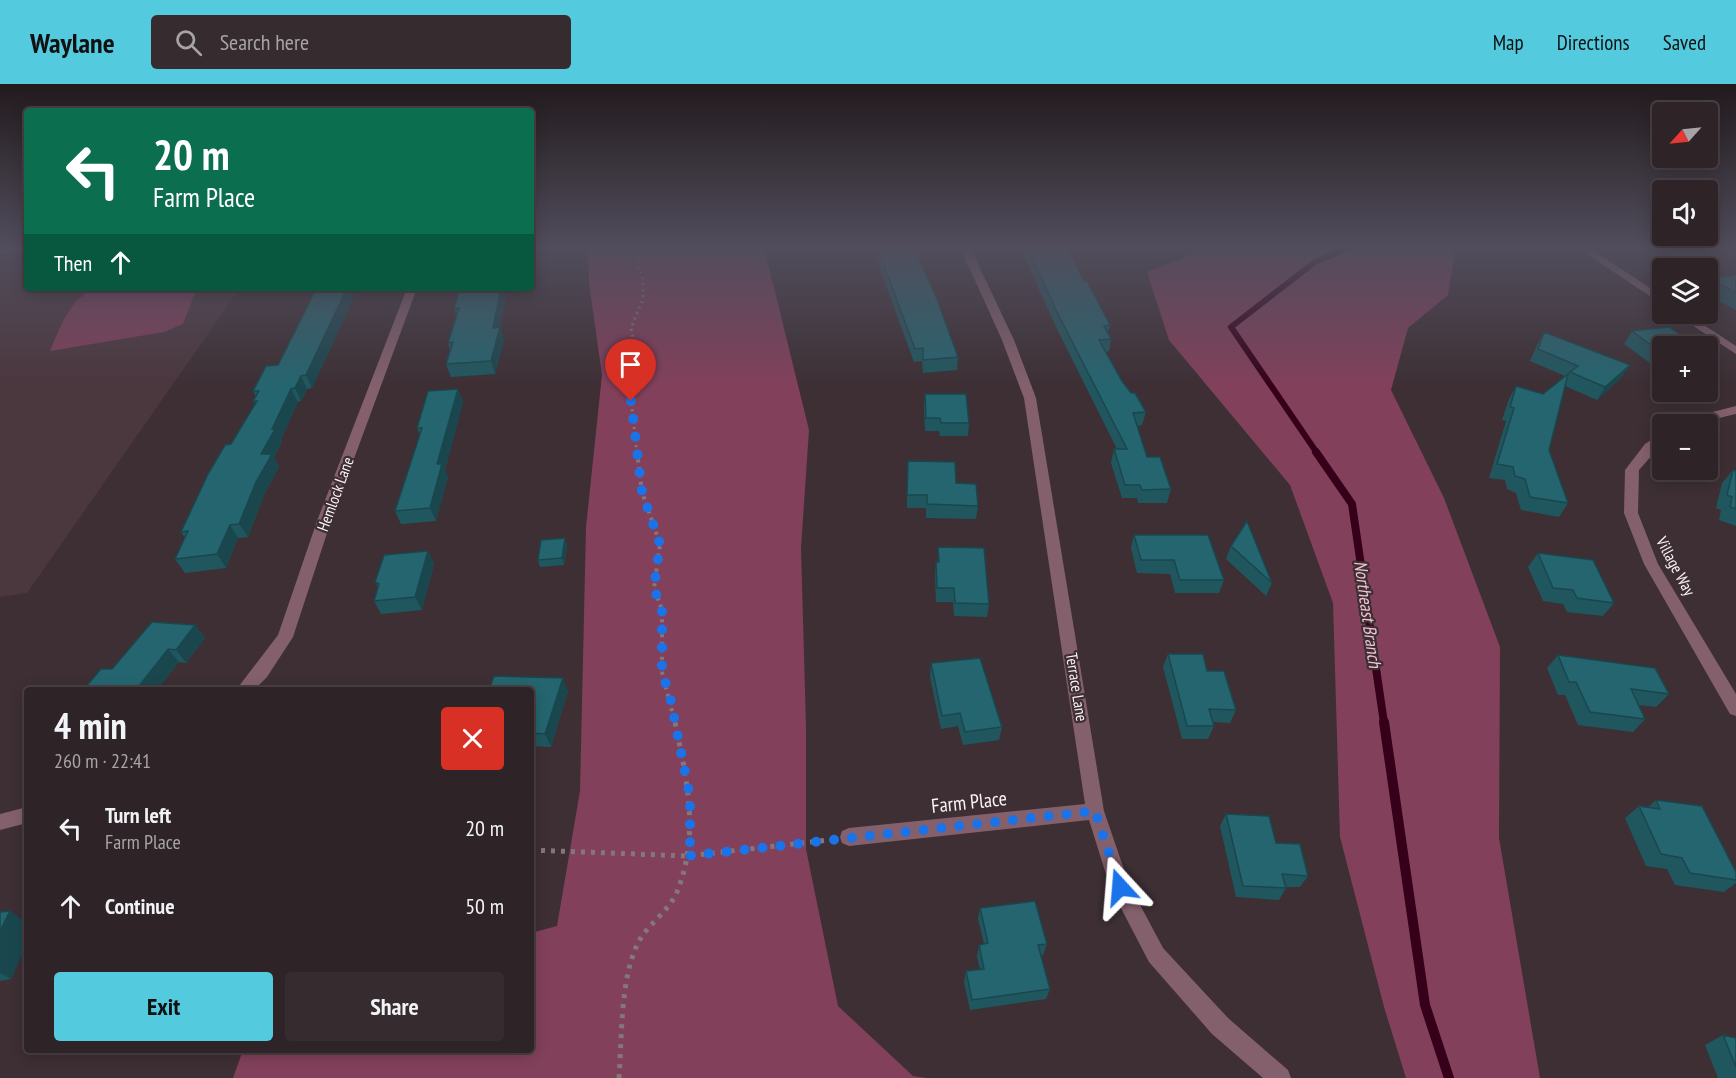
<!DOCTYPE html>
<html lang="en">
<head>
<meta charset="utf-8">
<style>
	:root { --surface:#2e2327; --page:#362b2f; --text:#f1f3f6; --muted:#a7a4a7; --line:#494044; --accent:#54cade }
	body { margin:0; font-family:"PT Sans Narrow",sans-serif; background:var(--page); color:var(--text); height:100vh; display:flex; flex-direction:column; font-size:22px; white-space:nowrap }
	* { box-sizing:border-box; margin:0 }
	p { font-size:20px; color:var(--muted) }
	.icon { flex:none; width:33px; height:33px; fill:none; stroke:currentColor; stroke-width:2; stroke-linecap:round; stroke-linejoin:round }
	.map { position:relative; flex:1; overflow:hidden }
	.side { position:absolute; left:24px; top:603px; width:510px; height:366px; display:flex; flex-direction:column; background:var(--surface); border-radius:6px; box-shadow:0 3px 15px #0003,0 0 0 2px var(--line) }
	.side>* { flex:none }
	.guide { position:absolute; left:24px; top:24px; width:510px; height:183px; border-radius:6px; box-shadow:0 3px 15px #0003,0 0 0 2px var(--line); background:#0b6e4f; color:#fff; overflow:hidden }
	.needle { width:39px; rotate:243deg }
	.tools { position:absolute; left:1652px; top:18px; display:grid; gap:12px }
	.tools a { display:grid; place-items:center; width:66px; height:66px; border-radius:6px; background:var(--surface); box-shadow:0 3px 15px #0003,0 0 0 2px var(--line); font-size:30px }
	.pin { position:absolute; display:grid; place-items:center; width:51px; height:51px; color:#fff; margin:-62px -26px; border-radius:50% 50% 50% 0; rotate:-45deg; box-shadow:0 0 6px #0007 }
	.pin .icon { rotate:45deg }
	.me { position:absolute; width:66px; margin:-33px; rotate:341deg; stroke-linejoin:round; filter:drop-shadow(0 0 4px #0008) }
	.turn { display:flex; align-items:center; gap:21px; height:126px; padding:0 30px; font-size:27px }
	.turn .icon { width:78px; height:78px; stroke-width:2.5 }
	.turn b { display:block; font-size:42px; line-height:51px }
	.then { display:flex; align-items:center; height:57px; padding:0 30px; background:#0003; gap:12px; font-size:22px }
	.round { display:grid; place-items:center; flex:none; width:63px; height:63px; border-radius:6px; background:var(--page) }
	.head { display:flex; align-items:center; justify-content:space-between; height:102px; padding:0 30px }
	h1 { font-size:36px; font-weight:700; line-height:45px }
	.primary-button { display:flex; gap:12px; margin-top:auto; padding:12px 30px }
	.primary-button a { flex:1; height:69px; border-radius:6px; background:var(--accent); color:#111; font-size:24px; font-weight:700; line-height:69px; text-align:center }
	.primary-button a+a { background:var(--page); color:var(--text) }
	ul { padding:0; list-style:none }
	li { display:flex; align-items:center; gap:18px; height:78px; padding:0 30px }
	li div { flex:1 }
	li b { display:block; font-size:22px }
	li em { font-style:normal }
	header { display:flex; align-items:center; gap:36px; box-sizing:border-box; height:84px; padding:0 30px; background:var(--accent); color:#111 }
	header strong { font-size:28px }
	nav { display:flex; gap:33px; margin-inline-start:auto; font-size:21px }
	.search { width:420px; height:54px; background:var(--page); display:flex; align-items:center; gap:15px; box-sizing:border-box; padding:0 21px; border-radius:6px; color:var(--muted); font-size:22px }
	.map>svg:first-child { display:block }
	.built { fill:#4b373e }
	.green { fill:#82405b }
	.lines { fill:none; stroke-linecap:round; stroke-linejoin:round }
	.stream-far2 { stroke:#36001b; stroke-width:6 }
	.stream-far1 { stroke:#36001b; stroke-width:8 }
	.stream { stroke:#36001b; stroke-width:10 }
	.path-far2 { stroke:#83777c; stroke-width:3; stroke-dasharray:2 4; stroke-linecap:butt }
	.path-far1 { stroke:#83777c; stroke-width:4; stroke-dasharray:3 4.5; stroke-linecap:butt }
	.path { stroke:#83777c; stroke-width:5; stroke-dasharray:4 6; stroke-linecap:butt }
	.minor { fill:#84606d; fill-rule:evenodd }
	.wall { fill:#20575f }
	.shaded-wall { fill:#1a474e }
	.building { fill:#25656f; stroke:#1a474e; stroke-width:1.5 }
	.route { stroke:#1a73e8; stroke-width:10; stroke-dasharray:0 18 }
	.labels { text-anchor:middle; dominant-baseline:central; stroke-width:4.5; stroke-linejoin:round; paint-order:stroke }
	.street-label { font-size:16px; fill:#fbf2f5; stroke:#3d2f34 }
	.water-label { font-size:18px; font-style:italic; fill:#f1c3d3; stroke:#3d2f34 }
	.near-street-label { font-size:20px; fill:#fbf2f5; stroke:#3d2f34 }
</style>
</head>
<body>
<header>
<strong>Waylane</strong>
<div class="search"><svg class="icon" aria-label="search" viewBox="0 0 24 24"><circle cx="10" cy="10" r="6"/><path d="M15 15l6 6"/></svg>Search here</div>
<nav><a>Map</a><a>Directions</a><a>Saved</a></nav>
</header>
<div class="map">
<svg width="1736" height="994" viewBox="0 0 1736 994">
	<rect width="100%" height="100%" fill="#3d2f34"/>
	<path class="built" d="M0 163H27V204H240L27 509 0 513Z"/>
	<path class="green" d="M588 163H764L809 346 801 464 806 643V765L838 922 913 992 927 994H233L243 966H531V849L557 842 580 707 586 443 602 291 589 199Z
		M1212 163H1442L1455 169 1448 211 1408 244 1391 306 1444 414 1500 563 1499 754 1540 994H1406L1384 923 1340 753 1333 519 1290 401 1169 256 1147 188Z
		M96 204H197L183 240 164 248 50 267C60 244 70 213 96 204Z"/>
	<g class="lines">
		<path class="stream-far2" d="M1317 369 1231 243 1315 178 1351 163"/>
		<path class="stream-far1" d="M1316 368 1352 420 1384 639"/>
		<path class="stream" d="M1384 638 1425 921 1449 994"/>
		<path class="path-far2" d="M637 369 631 317 637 303 631 283 636 269 631 244 643 215V193L638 183 640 163"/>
		<path class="path-far1" d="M637 368 642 408 660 460 654 504 662 526V588L675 639"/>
		<path class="path" d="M531 766 687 772 829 756
			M619 994C622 954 620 895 638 859 647 841 669 827 677 808 700 750 687 697 675 638"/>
		<path class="minor" d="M27 163V167L0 170V164Z
			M960 163H970L1014 256 1036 314 1104 727 1129 800 1163 864 1228 934 1288 986 1291 994H1263L1212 950 1149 878 1110 803 1089 736 849 762 842 759 840 753 842 747 849 744 1085 720 1024 314 1002 256Z
			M1576 163H1588L1662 212V220Z
			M407 204H417L331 437 293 553 267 593 254 606H236L278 551 317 437Z
			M1675 230H1687L1736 262V270Z
			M1736 322V330L1693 340H1675L1677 337Z
			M1662 349V360L1639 386 1638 429 1658 480 1736 610V632L1730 630 1644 480 1624 429 1625 386 1645 360Z
			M27 723V739L0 746V730Z"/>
	</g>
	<path class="wall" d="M872 163H918L921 169 920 177 958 273 957 286 923 289 922 277 914 278Z
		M1020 163H1067L1084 197 1110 241 1108 249 1111 255 1109 267 1106 268 1122 297 1146 328 1142 341 1137 342 1147 373 1171 405 1167 419H1138L1137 414H1122L1111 379 1114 365H1117L1056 243Z
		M1736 191V226H1735L1707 210V201L1711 195Z
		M357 204 350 222 312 304 307 305 301 317 298 318 281 355 282 358 274 373 279 383 264 411 248 453 238 454 226 484 185 489 175 475 185 454 181 448 255 320 253 317 256 313 253 307 278 281 314 210 312 205Z
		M507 204 500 243 504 256 495 290 451 293 446 280 450 267 448 259 457 232 454 225Z
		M1632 247 1662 262V285H1658L1624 260Z
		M1544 248 1630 281 1621 294 1597 316 1565 302 1549 366 1568 419 1559 433 1521 426 1516 409 1507 405 1505 396 1489 394 1506 337 1502 336 1509 315 1516 302 1543 310 1565 292 1530 277 1537 261Z
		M458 305 463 318 445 386 448 393 436 437 401 440 395 427 420 351 417 344Z
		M925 310 969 339 968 352H940L939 347H925L924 323Z
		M1733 386 1736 387V442L1719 436 1721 426 1716 424 1722 399Z
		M907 390 956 399 978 422 976 435 926 434V424H907Z
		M1134 451 1224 496 1219 509H1175L1170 490 1137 489 1131 464Z
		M565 454 567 461 564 481 540 483 538 476Z
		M1231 462 1272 499 1266 512 1226 475Z
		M938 463 989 520 987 533 954 532 953 518H936L935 492 936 478H938Z
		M428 467 434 480 422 526 381 530 374 517 378 503 375 498Z
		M1538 469 1614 519 1603 532 1567 528 1563 520 1543 517 1528 483Z
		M195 541 205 554 186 579 179 578 157 606 112 585Z
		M1168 570 1207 587 1236 626 1230 639 1212 638 1214 642 1208 655H1182L1163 583Z
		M1558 571 1669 610 1656 623 1638 621 1645 635 1633 648 1578 641 1565 611H1558L1547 584Z
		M931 579 1002 643 999 656 963 661 958 642 941 645 930 593Z
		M531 606 568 607 551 663 531 662Z
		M1656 716 1736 788V799L1724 808 1675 801 1667 785 1646 782 1625 734 1639 722 1648 723Z
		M1226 730 1276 759 1308 792 1300 803H1286V804L1279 816 1236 813 1220 742Z
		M980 824 1047 860 1043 871 1041 872 1050 905 1046 915 970 926 964 898 966 887 980 886 977 872 979 861 984 860 978 835Z
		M0 828 27 839V859L11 895 0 897Z
		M1723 951 1736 954V994H1718L1705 961Z"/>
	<path class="shaded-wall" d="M347 204H357L350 222 312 304 306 291Z
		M501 204H507L499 248 500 243 504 256 495 290 491 277 493 244Z
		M1630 281 1621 294 1597 316 1605 303Z
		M301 292 307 305 301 317 295 304Z
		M291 305 298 318 281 355 282 358 274 373 279 383 264 411 248 453 239 440 261 370Z
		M458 305 463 318 445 386 448 393 436 437 430 424 437 380Z
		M230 441 238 454 226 484 217 470Z
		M565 454 567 461 564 481 562 474Z
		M428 467 434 480 422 526 415 513Z
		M195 541 205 554 186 579 176 566Z
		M168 565 179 578 157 606H136Z
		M563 594 568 607 551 663 545 650Z
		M10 827 27 839V859L11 895 0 889V847Z"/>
	<path class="building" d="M877 163H918L921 169 917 170 937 215 958 273 923 276V264L915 265Z
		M1027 163H1067L1084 197H1087L1110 241 1104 242 1111 255 1099 256 1122 297 1131 309H1135L1146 328 1133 329 1147 373H1160L1171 405 1142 406 1140 401H1125L1114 365H1127L1058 230Z
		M1736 191V209L1711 195Z
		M312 204H347L306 291 301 292 295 304 291 305 272 345H275L261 370H272L256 398 239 440 230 441 217 470 175 475 188 447 181 448 208 390 225 361 231 360 257 317H253L259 307H253L266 282 278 281 316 205H312Z
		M460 204H501L493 244 500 243 491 277 446 280 453 258 448 259 459 224 454 225Z
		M1669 243 1697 262H1662V269L1632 247Z
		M1544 248 1630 281 1605 303 1570 288 1578 282 1538 265Z
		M1568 290 1549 366 1568 419 1530 413 1525 395 1515 392 1513 383 1497 380 1514 324 1510 323 1516 302 1543 310Z
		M458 305 437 380H442L430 424 395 427 422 344H417L428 307Z
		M925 310H966L969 339H941L940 334H926Z
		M908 377 955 378 956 399 976 400 978 422 927 420V411H907Z
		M1733 386 1736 387V425L1730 423 1732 413 1727 411Z
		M1247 437 1272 499 1231 462Z
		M1134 451H1208L1224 496H1180L1174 476H1141Z
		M565 454 562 474 538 476 541 456Z
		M938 463 984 464 989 520 955 519 954 504H937L936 478H939Z
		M428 467 415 513 374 517 379 500 375 498 384 471Z
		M1538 469 1593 476 1614 519 1577 514 1573 506 1553 504Z
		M152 538 195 541 176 566 168 565 136 606H83L101 585H112Z
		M1168 570H1203L1207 587H1224L1236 626 1209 625 1214 642H1187Z
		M1558 571 1655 584 1669 610 1631 605 1645 635 1590 628 1576 598H1569Z
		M980 574 1002 643 965 648 960 629 942 632 931 579Z
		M494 592 563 594 545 650 531 649V606H489Z
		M1656 716 1702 722 1736 788V796L1690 789 1682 774 1661 770 1639 722 1660 725Z
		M1226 730 1269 732 1276 759 1300 760 1308 792 1282 790 1286 804 1243 802Z
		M1035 817 1047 860 1038 861 1050 905 972 916 966 887 984 885 979 861 988 859 980 824Z
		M10 827 0 847V828Z
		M1723 951 1736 954V983Z"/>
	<linearGradient id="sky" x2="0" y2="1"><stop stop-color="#221a1d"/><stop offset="0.54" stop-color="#514d5c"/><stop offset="1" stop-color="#514d5c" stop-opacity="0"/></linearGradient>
	<rect width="1736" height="302" fill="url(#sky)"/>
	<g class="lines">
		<path class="route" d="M631 317 642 408 660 460 654 504 662 526V588L670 613 690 713V760L687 772 1095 727 1120 803"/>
	</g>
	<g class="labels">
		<g class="street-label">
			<text transform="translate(335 410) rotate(-70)">Hemlock Lane</text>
			<text transform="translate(1676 482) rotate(62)">Village Way</text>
			<text transform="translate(1077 603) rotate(81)">Terrace Lane</text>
		</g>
		<g class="water-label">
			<text transform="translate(1368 530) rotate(82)">Northeast Branch</text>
		</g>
		<g class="near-street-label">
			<text transform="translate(969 718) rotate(-6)">Farm Place</text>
		</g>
	</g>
</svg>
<div class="tools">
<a><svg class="needle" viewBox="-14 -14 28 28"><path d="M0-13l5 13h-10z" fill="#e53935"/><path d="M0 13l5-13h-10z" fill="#a7a4a7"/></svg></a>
<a><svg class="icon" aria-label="sound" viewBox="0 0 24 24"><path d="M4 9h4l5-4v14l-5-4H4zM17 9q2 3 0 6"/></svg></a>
<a><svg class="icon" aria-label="layers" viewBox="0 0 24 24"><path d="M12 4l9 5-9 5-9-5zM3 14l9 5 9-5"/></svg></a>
<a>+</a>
<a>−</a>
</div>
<div class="pin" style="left:631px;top:317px;background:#d93025"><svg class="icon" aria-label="arrive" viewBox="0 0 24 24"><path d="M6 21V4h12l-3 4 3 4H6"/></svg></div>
<svg class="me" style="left:1120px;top:803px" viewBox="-20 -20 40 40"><path d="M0-17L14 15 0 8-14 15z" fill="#1a73e8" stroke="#fff" stroke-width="4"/></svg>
<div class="guide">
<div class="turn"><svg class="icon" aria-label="left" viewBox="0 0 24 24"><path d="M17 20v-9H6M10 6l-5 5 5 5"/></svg><div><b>20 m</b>Farm Place</div></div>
<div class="then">Then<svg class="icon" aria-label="ahead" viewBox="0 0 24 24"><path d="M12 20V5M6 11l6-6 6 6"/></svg></div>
</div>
<section class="side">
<div class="head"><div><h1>4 min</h1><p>260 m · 22:41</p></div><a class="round" style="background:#d93025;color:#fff"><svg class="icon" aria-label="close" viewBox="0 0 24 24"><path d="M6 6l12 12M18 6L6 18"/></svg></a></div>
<ul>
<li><svg class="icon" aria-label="left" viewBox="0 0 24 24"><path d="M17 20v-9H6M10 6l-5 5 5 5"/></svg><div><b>Turn left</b><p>Farm Place</p></div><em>20 m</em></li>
<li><svg class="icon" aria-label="ahead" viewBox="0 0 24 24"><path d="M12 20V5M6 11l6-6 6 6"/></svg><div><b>Continue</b></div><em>50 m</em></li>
</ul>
<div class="primary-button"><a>Exit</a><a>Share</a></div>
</section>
</div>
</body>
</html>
